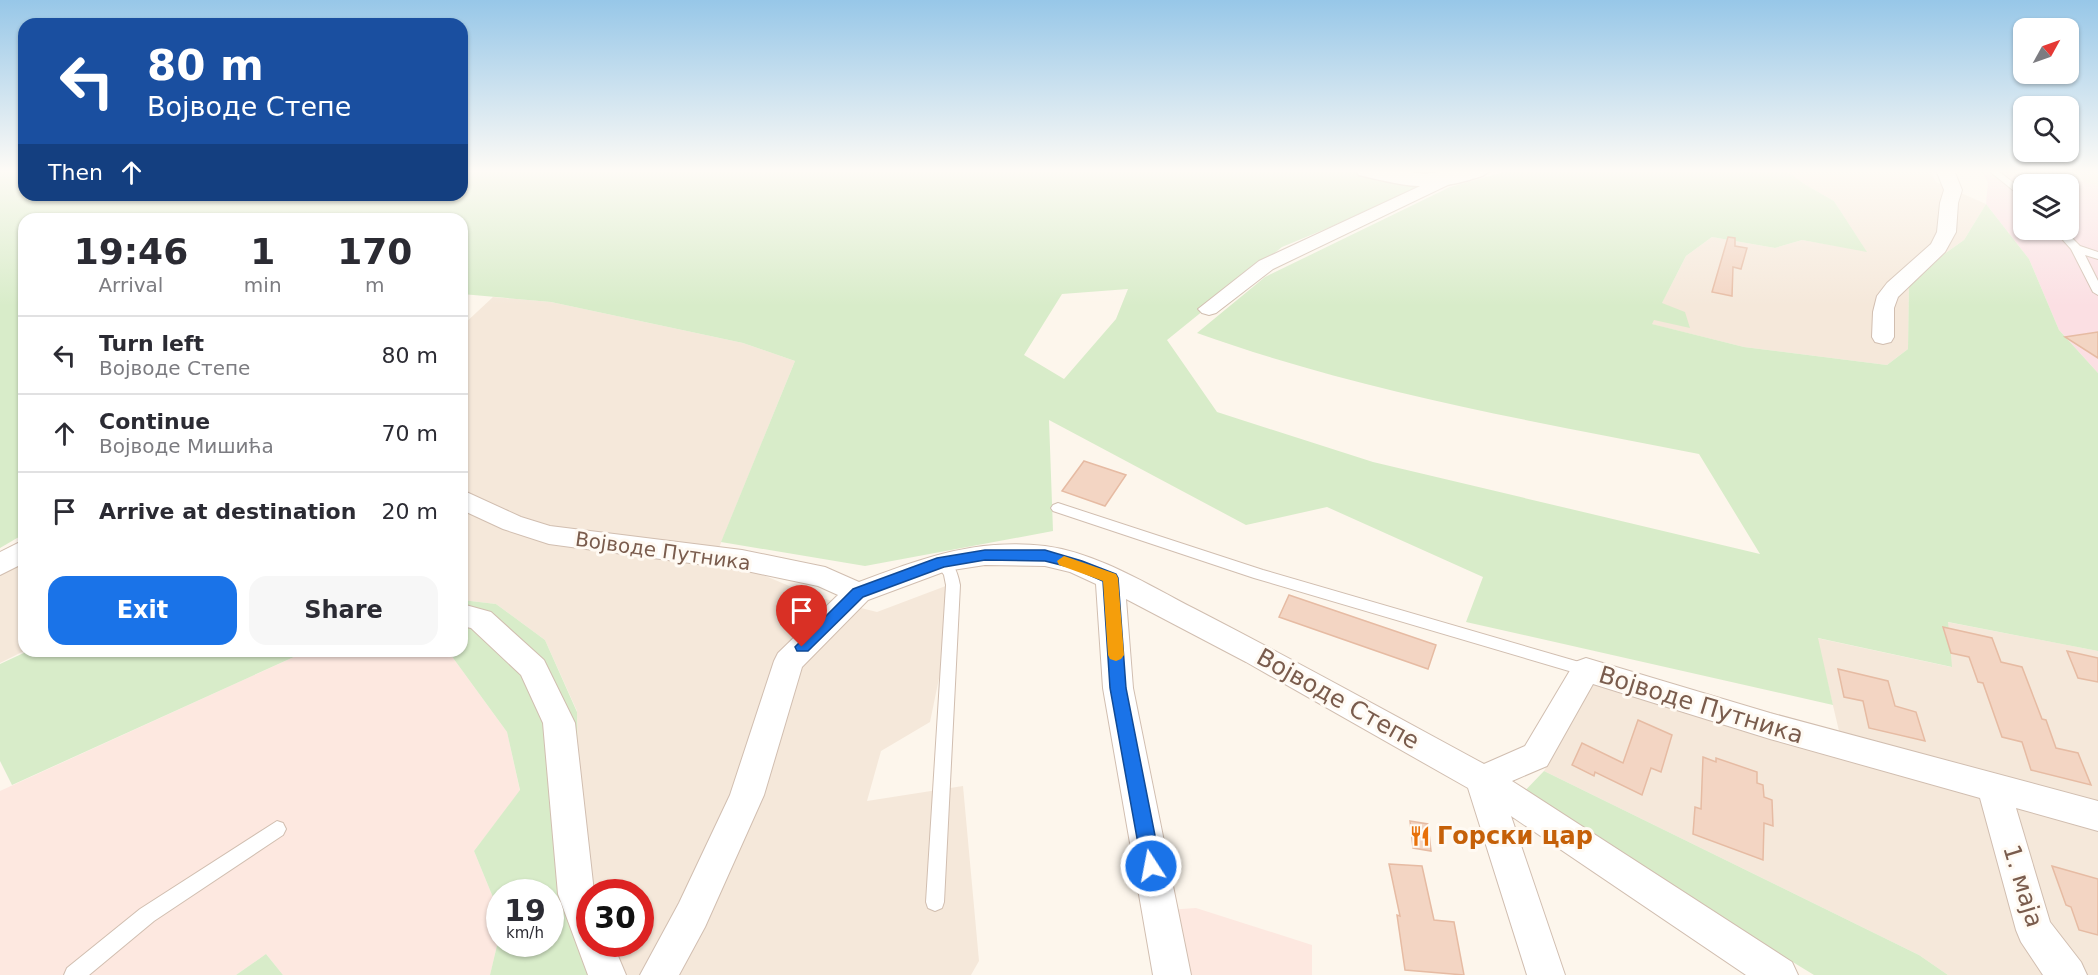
<!DOCTYPE html>
<html lang="en">
<head>
<meta charset="utf-8">
<style>
	:root { --surface:#fff; --page:#f7f7f7; --text:#2b2b33; --muted:#7c7c81; --line:#e1e1e2; --accent:#1a73e8 }
	body { margin:0; font-family:"DejaVu Sans",sans-serif; background:var(--page); color:var(--text); height:100vh; display:flex; flex-direction:column; font-size:22px; white-space:nowrap }
	* { box-sizing:border-box; margin:0 }
	p { font-size:20px; color:var(--muted) }
	.icon { flex:none; width:33px; height:33px; fill:none; stroke:currentColor; stroke-width:2; stroke-linecap:round; stroke-linejoin:round }
	.map { position:relative; flex:1; overflow:hidden }
	.sheet { position:absolute; left:18px; top:213px; width:450px; height:444px; display:flex; flex-direction:column; background:var(--surface); border-radius:18px; box-shadow:0 2px 4px #0004 }
	.sheet>* { flex:none }
	.hud { position:absolute; left:18px; top:18px; width:450px; height:183px; border-radius:18px; box-shadow:0 2px 4px #0004; background:#1a4fa0; color:#fff; overflow:hidden }
	.needle { width:39px; rotate:50deg }
	.buttons { position:absolute; left:2013px; top:18px; display:grid; gap:12px }
	.buttons a { display:grid; place-items:center; width:66px; height:66px; border-radius:12px; background:var(--surface); box-shadow:0 2px 4px #0004; font-size:30px }
	.speed { position:absolute; left:486px; top:879px; display:flex; gap:12px; font-size:30px; font-weight:700; text-align:center }
	.speed>* { display:grid; place-content:center; width:78px; height:78px; border-radius:50%; background:var(--surface); box-shadow:0 2px 4px #0004; line-height:1 }
	.speed small { font-size:15px; font-weight:400 }
	.speed .limit { border:9px solid #d22; background:#fff; color:#111 }
	.pin { position:absolute; display:grid; place-items:center; width:51px; height:51px; color:#fff; margin:-62px -26px; border-radius:50% 50% 50% 0; rotate:-45deg; box-shadow:0 0 6px #0007 }
	.pin .icon { rotate:45deg }
	.me { position:absolute; width:66px; margin:-33px; rotate:349deg; stroke-linejoin:round; filter:drop-shadow(0 0 4px #0008) }
	.turn { display:flex; align-items:center; gap:21px; height:126px; padding:0 30px; font-size:27px }
	.turn .icon { width:78px; height:78px; stroke-width:2.5 }
	.turn b { display:block; font-size:42px; line-height:51px }
	.then { display:flex; align-items:center; height:57px; padding:0 30px; background:#0003; gap:12px; font-size:22px }
	.eta { display:flex; justify-content:space-evenly; align-items:center; height:102px; text-align:center }
	.eta b { font-size:36px; font-weight:600; line-height:42px }
	.button { display:flex; gap:12px; margin-top:auto; padding:12px 30px }
	.button a { flex:1; height:69px; border-radius:18px; background:var(--accent); color:#fff; font-size:24px; font-weight:600; line-height:69px; text-align:center }
	.button a+a { background:var(--page); color:var(--text) }
	ul { padding:0; list-style:none }
	li { display:flex; align-items:center; gap:18px; height:78px; padding:0 30px; border-top:2px solid var(--line) }
	li div { flex:1 }
	li b { display:block; font-size:22px }
	li em { font-style:normal }
	.map>svg:first-child { display:block }
	.residential { fill:#f5e8da }
	.commercial { fill:#fde8e0 }
	.medical { fill:#fbdfe3; fill-rule:evenodd }
	.green { fill:#d8ecc9; fill-rule:evenodd }
	.building { fill:#f3d5c3; stroke:#e6bba3; stroke-width:1.5 }
	.lines { fill:none; stroke-linecap:round; stroke-linejoin:round }
	.service-casing { stroke:#d1beb0; stroke-width:2 }
	.minor-casing { stroke:#d1beb0; stroke-width:2 }
	.tertiary-casing { stroke:#d1beb0; stroke-width:3 }
	.service { fill:#fff; fill-rule:evenodd }
	.minor { fill:#fff; fill-rule:evenodd }
	.tertiary { fill:#fff; fill-rule:evenodd }
	.route { fill:#1a73e8; stroke:#114b97; stroke-width:1.5 }
	.slow { fill:#f59e0b }
	.labels { text-anchor:middle; dominant-baseline:central; stroke-width:6; stroke-linejoin:round; paint-order:stroke }
	.street-label { font-size:20px; fill:#7a5c4d; stroke:#fffaf3 }
	.near-street-label { font-size:24px; fill:#7a5c4d; stroke:#fffaf3 }
	.near-food-label { font-size:24px; font-weight:bold; fill:#c56008; stroke:#fffaf3; text-anchor:start }
</style>
</head>
<body>
<div class="map">
<svg width="2098" height="975" viewBox="0 0 2098 975">
	<rect width="100%" height="100%" fill="#fdf6ec"/>
	<path class="residential" d="M1785 170H1930L1936 182 1986 204 1964 240 1909 279 1908 349 1887 365 1744 347 1651 324 1686 256 1712 237 1775 248 1802 240 1866 251 1834 201 1806 185Z
		M2006 170H2098V186L2062 175 2009 172Z
		M493 297 551 302 743 343 795 361 716 555 813 596 877 612 959 581 930 722 881 751 867 801 963 786 979 961 971 975H625L621 971 612 944H640V892H595L579 843 577 711 545 640 496 604 462 600V326Z
		M24 562V651L0 663V573Z
		M1947 622 2098 651V975H1948L1919 955 1544 771 1600 665 1839 731 1817 638 1951 667Z"/>
	<path class="commercial" d="M307 651H448L507 732 520 791 474 851 499 912V937L490 975H283L266 954 236 975H0V791Z
		M1196 908 1312 945V975H1163L1152 911Z"/>
	<path class="medical" d="M1981 170 2062 175 2098 186V373L2059 330 2029 259 1986 204 1988 183ZM2024 184H2068V230H2024Z"/>
	<path class="green" d="M0 170H24V195H462V170H1468L1282 247 1167 340 1217 412 1373 462 1760 554 1699 454C1530 421 1359 391 1197 333L1265 277 1450 187 1511 170H1785L1806 185 1834 201 1867 252 1802 240 1775 248 1712 237 1686 256 1662 303 1685 312 1690 328 1654 320 1652 324 1744 347 1887 365 1908 349 1909 279 1964 240 1986 204 2029 259 2059 330 2098 373V651L1948 622 1952 667 1818 638 1833 705 1466 622 1483 577 1327 507 1246 525 1049 420 1053 531 865 566 721 542 795 361 743 343 551 302 462 294V219H24V534L0 548ZM1128 289 1116 319 1064 379 1024 355 1062 294Z
		M462 600 496 604 545 640 577 712 579 843 595 892H590V944H612L621 971 625 975H490L499 937 500 944H550V892H500L499 912 474 851 520 790 507 732 448 651H462Z
		M28 651H307L12 785 0 761V664Z
		M1544 771 1919 955 1948 975H1814L1521 795Z
		M266 954 283 975H236Z"/>
	<path class="building" d="M1728 237 1735 238V246L1747 248 1741 269 1733 267 1732 296 1712 292Z
		M2098 332V358L2065 337Z
		M1084 461 1126 475 1105 506 1062 491Z
		M1289 595 1436 645 1428 669 1279 617Z
		M1943 627 1992 638 2001 662 2022 667 2042 719 2046 720 2056 748 2078 753 2091 785 2031 770 2022 742 2002 737 1983 683 1978 682 1969 657 1951 653Z
		M2067 651 2098 658V682L2078 678Z
		M1838 669 1888 681 1895 706 1916 712 1925 741 1869 728 1863 701 1844 697Z
		M1638 720 1672 735 1661 772 1651 768 1642 795 1595 772 1594 776 1572 765 1582 743 1623 763Z
		M1703 757 1716 762V758L1757 772V783L1763 785 1764 797 1772 800 1773 826 1764 823 1763 860 1693 834 1695 807 1701 809Z
		M1410 821 1428 824 1431 851 1413 848Z
		M1389 864 1422 866 1434 920 1454 922 1464 975 1405 970 1397 915 1400 916Z
		M2052 866 2098 879V935L2079 930 2071 907 2066 905Z"/>
	<g class="lines">
		<g class="service-casing">
			<path id="service" d="M1988 170H1997L2024 191V199Z
				M2054 230H2064L2080 246 2098 252V259L2085 255 2098 281V295L2093 292 2071 249Z
				M1058 503 1263 570 1586 664 1592 666 1594 670 1592 674 1586 676 1254 578 1053 511 1051 508 1053 505Z
				M942 557C954 560 958 574 960 585L944 902 942 908 935 911 928 908 926 902 946 585 944 575 935 562 937 558Z
				M277 821 283 823 286 829 283 835 154 921 89 975H64L67 968 140 909Z"/>
		</g>
		<g class="minor-casing">
			<path id="minor" d="M1936 170H1954L1962 190 1958 203 1956 232 1945 252 1898 297 1894 308V337L1891 342 1883 344 1875 342 1872 337 1873 312 1877 296 1887 283 1931 244 1937 232 1940 203 1944 190Z
				M1446 174 1452 175 1455 179 1452 183 1273 269 1216 313 1209 315 1202 313 1198 309 1259 261Z
				M462 490 521 517 550 526 742 550 825 567 859 582C923 558 975 538 1045 546 1098 553 1148 585 1195 609 1292 659 1388 712 1484 764L1525 746 1575 662 1586 658 1770 713 2098 801V831L2016 808 2050 922 2081 962 2087 975H2043L2021 942 2016 930 1980 798 1770 739 1593 684 1547 766 1512 781 1792 962 1798 975H1746L1511 816 1565 975H1527L1468 788 1246 662 1126 599 1133 688 1191 975H1153L1103 688 1096 584 1070 572 1045 566 985 565 946 571 868 600 802 667 764 795 705 927 679 975H640L679 903 730 795 774 661 778 653 838 595 818 586 742 570 549 544 503 529 462 510Z
				M24 540V563L0 575V552Z
				M462 604 491 612 544 660 575 723 594 892H590V944H613L626 975H588L558 894 543 723 521 675 471 628 462 626Z"/>
		</g>
		<g class="tertiary-casing">
			<path id="tertiary" d="M1356 170H1401L1424 174 1454 170H1489C1485 177 1477 177 1469 180 1427 192 1401 185 1359 175Z"/>
		</g>
		<use href="#service" class="service"/>
		<use href="#minor" class="minor"/>
		<use href="#tertiary" class="tertiary"/>
	</g>
	<linearGradient id="sky" x2="0" y2="1"><stop stop-color="#97c7e8"/><stop offset="0.56" stop-color="#fefbf6"/><stop offset="1" stop-color="#fefbf6" stop-opacity="0"/></linearGradient>
	<rect width="2098" height="306" fill="url(#sky)"/>
	<path class="route" d="M985 550H1045L1082 561 1116 574 1118 578 1126 688 1161 866 1158 872 1151 874 1145 872 1142 866 1110 688 1103 581 1073 568 1045 561 985 560 944 567 863 597 808 651H797L795 647 853 589 937 558Z"/>
	<path class="slow" d="M1064 556 1116 574 1118 578 1124 655 1121 659 1116 661 1110 659 1108 655 1103 581 1059 565 1057 561Z"/>
	<defs>
		<g id="restaurant-bare" transform="scale(1.62)"><path d="M-5-6h1v4h1v-4h1v4h1v-4h1v5L-1.5 .5V6h-2V.5L-5-1ZM5-6V6H3V1.5H1.5Q1.5-4 5-6Z" fill="#e8710a" stroke="#fffaf3" stroke-width="2.5" paint-order="stroke"/></g>
	</defs>
	<g fill-rule="evenodd">
		<use href="#restaurant-bare" x="1420" y="836"/>
	</g>
	<g class="labels">
		<g class="street-label">
			<text transform="translate(663 551) rotate(8)">Војводе Путника</text>
		</g>
		<g class="near-street-label">
			<text transform="translate(1338 699) rotate(29)">Војводе Степе</text>
			<text transform="translate(1701 705) rotate(17)">Војводе Путника</text>
			<text transform="translate(2023 886) rotate(73)">1. маја</text>
		</g>
		<g class="near-food-label">
			<text x="1437" y="836">Горски цар</text>
		</g>
	</g>
</svg>
<div class="buttons">
<a><svg class="needle" viewBox="-14 -14 28 28"><path d="M0-13l5 13h-10z" fill="#e53935"/><path d="M0 13l5-13h-10z" fill="#7c7c81"/></svg></a>
<a><svg class="icon" aria-label="search" viewBox="0 0 24 24"><circle cx="10" cy="10" r="6"/><path d="M15 15l6 6"/></svg></a>
<a><svg class="icon" aria-label="layers" viewBox="0 0 24 24"><path d="M12 4l9 5-9 5-9-5zM3 14l9 5 9-5"/></svg></a>
</div>
<div class="speed"><div>19<small>km/h</small></div><div class="limit">30</div></div>
<div class="pin" style="left:802px;top:647px;background:#d93025"><svg class="icon" aria-label="arrive" viewBox="0 0 24 24"><path d="M6 21V4h12l-3 4 3 4H6"/></svg></div>
<svg class="me" style="left:1151px;top:866px" viewBox="-20 -20 40 40"><circle r="17" fill="#1a73e8" stroke="#fff" stroke-width="3"/><path d="M0-11L8 9 0 5-8 9z" fill="#fff"/></svg>
<div class="hud">
<div class="turn"><svg class="icon" aria-label="left" viewBox="0 0 24 24"><path d="M17 20v-9H6M10 6l-5 5 5 5"/></svg><div><b>80 m</b>Војводе Степе</div></div>
<div class="then">Then<svg class="icon" aria-label="ahead" viewBox="0 0 24 24"><path d="M12 20V5M6 11l6-6 6 6"/></svg></div>
</div>
<section class="sheet">
<div class="eta">
<div><b>19:46</b><p>Arrival</p></div>
<div><b>1</b><p>min</p></div>
<div><b>170</b><p>m</p></div>
</div>
<ul>
<li><svg class="icon" aria-label="left" viewBox="0 0 24 24"><path d="M17 20v-9H6M10 6l-5 5 5 5"/></svg><div><b>Turn left</b><p>Војводе Степе</p></div><em>80 m</em></li>
<li><svg class="icon" aria-label="ahead" viewBox="0 0 24 24"><path d="M12 20V5M6 11l6-6 6 6"/></svg><div><b>Continue</b><p>Војводе Мишића</p></div><em>70 m</em></li>
<li><svg class="icon" aria-label="arrive" viewBox="0 0 24 24"><path d="M6 21V4h12l-3 4 3 4H6"/></svg><div><b>Arrive at destination</b></div><em>20 m</em></li>
</ul>
<div class="button"><a>Exit</a><a>Share</a></div>
</section>
</div>
</body>
</html>
